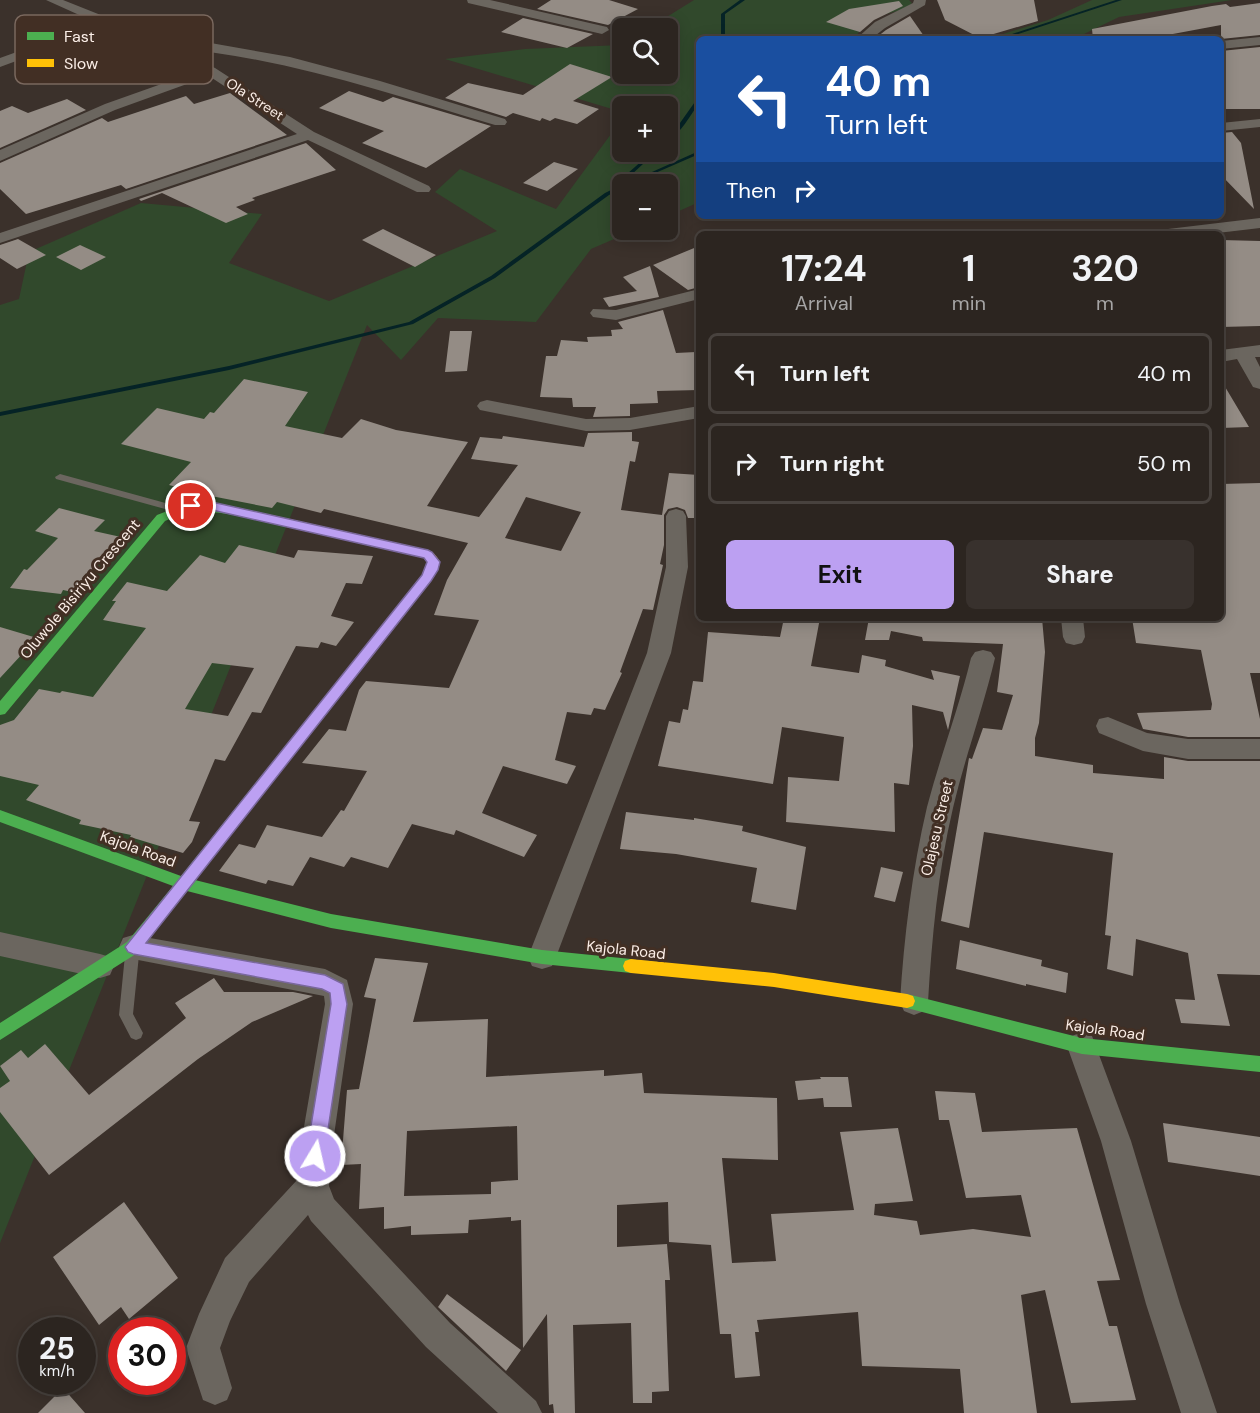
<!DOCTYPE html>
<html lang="en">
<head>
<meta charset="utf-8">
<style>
	:root { --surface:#2c2520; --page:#38312d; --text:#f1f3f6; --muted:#a6a5a5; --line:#48423e; --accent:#bca0f2 }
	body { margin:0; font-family:"DM Sans",sans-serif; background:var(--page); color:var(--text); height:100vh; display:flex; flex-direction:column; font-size:22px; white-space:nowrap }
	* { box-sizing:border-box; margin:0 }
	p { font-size:20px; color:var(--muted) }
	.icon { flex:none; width:33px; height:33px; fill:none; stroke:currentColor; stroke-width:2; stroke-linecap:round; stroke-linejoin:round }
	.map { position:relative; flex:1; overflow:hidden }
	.drawer { position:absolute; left:696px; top:231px; width:528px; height:390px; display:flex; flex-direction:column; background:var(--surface); border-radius:9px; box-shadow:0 3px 15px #0003,0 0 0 2px var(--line) }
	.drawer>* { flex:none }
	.top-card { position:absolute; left:696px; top:36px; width:528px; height:183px; border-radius:9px; box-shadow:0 3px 15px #0003,0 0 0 2px var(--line); background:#1a4fa0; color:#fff; overflow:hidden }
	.controls { position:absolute; left:612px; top:18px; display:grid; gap:12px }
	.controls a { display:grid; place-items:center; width:66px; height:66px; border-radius:9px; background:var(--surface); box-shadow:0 3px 15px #0003,0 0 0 2px var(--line); font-size:30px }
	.speed { position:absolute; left:18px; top:1317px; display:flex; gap:12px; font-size:30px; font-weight:700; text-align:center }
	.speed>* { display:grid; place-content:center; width:78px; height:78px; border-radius:50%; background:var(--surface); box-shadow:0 3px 15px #0003,0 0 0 2px var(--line); line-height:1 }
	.speed small { font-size:15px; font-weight:400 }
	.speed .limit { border:9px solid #d22; background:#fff; color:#111 }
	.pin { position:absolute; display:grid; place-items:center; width:51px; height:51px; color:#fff; margin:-26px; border:3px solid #fff; border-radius:50%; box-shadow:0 2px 6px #0007 }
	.me { position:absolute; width:66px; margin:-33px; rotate:9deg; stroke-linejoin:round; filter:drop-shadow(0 0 4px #0008) }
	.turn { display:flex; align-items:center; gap:21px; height:126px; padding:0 30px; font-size:27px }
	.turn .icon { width:78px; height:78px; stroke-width:2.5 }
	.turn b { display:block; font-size:42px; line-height:51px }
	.then { display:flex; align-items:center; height:57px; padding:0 30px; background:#0003; gap:12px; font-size:22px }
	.eta { display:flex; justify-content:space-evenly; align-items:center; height:102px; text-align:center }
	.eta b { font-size:36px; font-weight:700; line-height:42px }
	.action { display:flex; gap:12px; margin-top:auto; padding:12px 30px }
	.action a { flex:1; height:69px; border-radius:9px; background:var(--accent); color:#111; font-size:24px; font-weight:700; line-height:69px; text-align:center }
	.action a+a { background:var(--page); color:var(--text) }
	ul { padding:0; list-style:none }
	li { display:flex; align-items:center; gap:18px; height:81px; margin:0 12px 9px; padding:0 18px; border:3px solid var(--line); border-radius:9px }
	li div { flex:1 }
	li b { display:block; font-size:22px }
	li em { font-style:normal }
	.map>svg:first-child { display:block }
	.green { fill:#31492c }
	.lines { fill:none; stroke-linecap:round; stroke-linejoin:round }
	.stream { fill:#052326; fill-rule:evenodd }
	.building { fill:#948c85; fill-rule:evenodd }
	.lane { fill:#6b665f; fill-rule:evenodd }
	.street { fill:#6b665f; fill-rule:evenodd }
	.fast { fill:#4caf50; fill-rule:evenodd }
	.slow { fill:#ffc107; fill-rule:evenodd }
	.route { fill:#bca0f2; stroke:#7a689d; stroke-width:1.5 }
	.labels { text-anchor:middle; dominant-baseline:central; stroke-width:6; stroke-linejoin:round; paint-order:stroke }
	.far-street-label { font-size:14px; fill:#fbeee7; stroke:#422f24 }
	.street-label { font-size:15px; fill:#fbeee7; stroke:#422f24 }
	.key { fill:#422f24; stroke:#7a685e; stroke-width:1.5 }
	.key-label { font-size:16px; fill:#fbeee7 }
</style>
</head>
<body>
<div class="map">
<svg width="1260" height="1413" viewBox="0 0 1260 1413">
	<rect width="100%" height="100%" fill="#3b312b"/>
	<path class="green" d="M694 0H909L912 3 906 9 869 18 854 39H699V202L668 216V184H622V230H635L591 249 536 322 438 318 401 360 367 325 0 1243V305L19 299 29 252 141 203 262 214 229 263 329 301 497 231 435 192 460 169 556 209 622 119V152H668V106H622V112L445 59 525 49 622 45V74H668V28H649Z
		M1092 0H1232L1119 17 1084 34 1062 39H987L1048 20Z"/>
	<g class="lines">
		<path class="stream" d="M740 0H745L725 14V39H721V14Z
			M1116 0H1122L1003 39H997Z
			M697 99H699V103C690 116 681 133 668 140V137L675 130Z
			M699 151V154L630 184H625Z
			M652 152H656L618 187 622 186V189L609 195 495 278 413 324 229 370 0 416V412L229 366 409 322 491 276 605 193 611 190V188Z"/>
	</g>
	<path class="building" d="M551 0H609L638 9 608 25 537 9Z
		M937 0H1034L1038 21 980 38 945 20Z
		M899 1 903 6 874 20 860 32 826 22 849 9Z
		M1260 3V35L1221 39V25L1146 39H1093L1092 29 1212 6 1226 4 1230 7Z
		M910 16 926 39 877 37 886 30Z
		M523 18 593 34 567 48 501 32Z
		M1260 47V109H1221V51Z
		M570 64 612 77 573 101 599 109 577 124 555 118 550 121 542 118 540 121 513 113 506 117 445 98 468 83 523 95Z
		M349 91 383 102 393 97 491 126 426 168 362 143 384 131 319 108Z
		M230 93 287 135 126 189 121 185 26 214 0 189V163L102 118 108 122 186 96 194 104Z
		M67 99 86 110 0 148V111L12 106 28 113Z
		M1232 132 1241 143 1254 209 1221 175V133Z
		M306 143 336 170 252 198 255 200 236 207 248 214 226 223 162 193 141 201 139 199Z
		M554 162 578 169 547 191 523 183Z
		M383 229 436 255 415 267 362 240Z
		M18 239 46 255 17 269 0 258V245Z
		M1221 240 1260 241V326L1221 327Z
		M80 245 106 257 81 270 56 257Z
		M699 246V287L688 290 653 265Z
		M650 266 659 297 609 307 603 298 637 291 623 277Z
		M663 310 676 353 696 352 699 390 657 391 658 403 630 404V416L593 417 596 407H573L572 398 540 397 546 356H557L561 340 588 342 587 337 612 336 611 330 623 329 618 322Z
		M450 331H472L467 371 445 372Z
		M244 379 308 392 285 426 342 438 361 419 396 430 468 442 427 506 479 517 518 465 471 459 480 437 502 439 503 436 584 447 588 433 632 432V441L639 442 635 462 630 461 621 510 662 515 669 473 699 475V518H688L685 510 677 507 668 509 664 515V545L660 564 663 565 653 610 643 609 620 672 622 673 605 710 594 708 591 715 567 712 555 760 576 766 567 784 503 766 482 813 537 835 524 857 456 830 454 835 412 824 388 868 351 857 344 867 310 857 293 886 268 880 266 884 219 871 239 844 255 848 267 825 322 837 341 810 344 811 367 771 302 763 329 729 346 731 359 690 366 681 449 688 479 620 434 615 447 580 468 543 324 509 321 513 277 502 272 508 206 495 169 485 191 462 121 444 157 408 204 419 210 412 214 413ZM526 497 581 512 561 551 505 538Z
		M1221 380 1249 427 1221 428Z
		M1260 483V673H1250L1260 719V737H1188L1143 729 1137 713 1211 710 1212 704 1201 650 1136 643 1132 618H1221V484Z
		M59 508 105 520 94 531 121 537 88 574 93 575 77 593 63 590 61 594 10 588 24 569 27 570 58 538 35 531Z
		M239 545 294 558 298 550 373 556 362 584 346 583 331 616 354 622 336 646 321 642 318 648 296 646 261 713 252 712 225 761 215 759 189 821 200 822 192 842 183 853 130 837 131 835 79 824 81 820 26 800 39 785 0 776V725L14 720 39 689 60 693 62 691 93 697 146 628 103 620 116 601H112L127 582 167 591 200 555 225 563ZM212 663 254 668 228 716 185 709Z
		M784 618H820L811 666 859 673 862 655 886 660 885 666 934 680 931 670 960 676 948 730 943 712 912 705 913 746 909 785 894 783 895 832 786 822 788 777 839 781 844 737 782 727 773 784 658 766 669 721 680 723 683 709 688 710 693 681 703 682 708 632 780 637Z
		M869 618H1042L1045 652 1039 723 1035 738V756L1093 765V773L1164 779V757L1188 761H1260V975L1217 974 1230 1026 1181 1023 1175 999 1195 1000 1188 953 1136 939 1133 976 1107 969 1111 936 1105 935 1113 853 984 832 969 928 941 921 969 758 972 759 983 728 1002 730 1013 695 997 692 1003 644 923 641 922 637 891 631 889 640H865Z
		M0 627 37 638 0 678Z
		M626 812 694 820V818L743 826 742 831 806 847 796 910 751 902 757 868 676 854 620 849Z
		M881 867 903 872 895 902 874 897Z
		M960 940 1042 960 1041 966 1068 973 1066 993 1026 984V986L956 969Z
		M375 958 428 963 413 1022 488 1019 486 1077 604 1070V1076L642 1073 644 1093 777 1098 778 1160 722 1158 732 1263 776 1261 771 1214 854 1210 840 1132 898 1128 913 1201 875 1204 874 1215 917 1221 920 1235 973 1229 1031 1237 1021 1195 966 1198 949 1120H939L935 1091 975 1093 982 1132 1077 1128 1120 1280 1097 1281 1109 1326H1117L1136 1400 1071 1403 1045 1290 1021 1295 1037 1413H964L960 1369 862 1366 858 1312 757 1320 759 1332H755L760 1376 735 1378 731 1334H720L711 1245 669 1242 668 1202 617 1205V1247L667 1244 670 1280H665L669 1391 652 1392V1403H633L631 1323 573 1325 575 1413H554L553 1404 549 1405 547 1314 523 1348 521 1220 511 1221V1217L469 1220 468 1233 411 1235V1226L384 1229V1207L359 1209 361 1164 341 1165 347 1090 359 1089 376 999 364 997ZM517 1126 518 1180 491 1182V1194L404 1196 407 1131Z
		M214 978 224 992H293L313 996 252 1022 198 1059 49 1175 0 1112V1088L10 1081 0 1066 21 1050 28 1058 45 1044 89 1095 186 1018 175 1003Z
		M820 1077H848L852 1107H824L823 1098 798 1100 795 1081 821 1079Z
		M1163 1123 1260 1137V1176L1168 1162Z
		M124 1202 178 1278 129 1319 121 1307 99 1325 53 1257Z
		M447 1294 521 1350 506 1371 438 1307Z
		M63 1388 85 1413H38Z"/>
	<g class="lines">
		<path class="lane" d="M60 474 180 507 181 509 176 512 56 479 55 477Z
			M132 949 137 951 139 955 133 1014 143 1033 141 1038 136 1040 131 1038 119 1015 125 955 127 951Z"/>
		<path class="street" d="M46 0H63L161 39 205 42 290 57 380 81 505 119 507 122 505 125H495C388 93 283 57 172 48L215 68 314 132 429 186 431 189 429 192H417L308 140 0 243V233L297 134 209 76 115 110 0 161V150L105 104 198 71 162 54 154 46 108 27 0 67V58L97 23Z
			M467 0H490L607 27 609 30 602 34 468 3Z
			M914 0H926L925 5 885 28 871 39H856L875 22 913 3Z
			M1260 37V45L1221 49V41Z
			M1260 119V127L1221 131V123Z
			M1260 218V228L1209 234H1160L1168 229Z
			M699 289V299L616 320 593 317 590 313 593 309 616 310Z
			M1260 345V357H1255L1260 367V389L1253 387 1237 359 1221 362V350Z
			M487 400 586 419 630 418 699 406V418L630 430 586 431 480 410 477 406 480 402Z
			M676 509 683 511 686 516 688 567 671 653 556 957 552 966 542 969 532 966 528 957 647 653 666 567V516L669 511Z
			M1061 618H1083L1085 637 1082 643 1074 645 1066 643 1063 637Z
			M983 650 991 652 995 658C983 709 965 757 953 808 938 871 932 937 928 1002L924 1011 914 1015 904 1011 900 1002C904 937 912 871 927 807 940 757 959 708 971 658L975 652Z
			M1108 717 1147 733 1188 739H1260V759H1188L1143 751 1099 733 1096 726 1099 719Z
			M0 932 100 954 110 957 114 966 110 975 100 978 0 956Z
			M133 935 325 969 347 980 353 1004 331 1156 329 1186 334 1199 450 1323 536 1401 542 1413H498L426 1347 311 1221 308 1215 249 1282 230 1321 220 1348 232 1388 227 1400 215 1405 203 1400 186 1348 199 1314 225 1258 298 1179 299 1156 325 1004 324 996 133 959 123 956 119 947 123 938Z
			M1082 1032 1092 1036 1131 1141 1180 1304 1217 1413H1181L1146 1304 1101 1141 1067 1046 1072 1036Z"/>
		<path class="fast" d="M201 503 226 505 271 515 273 518 267 522C231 514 200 505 165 521L5 714 0 715V701L157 515 175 508Z
			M361 656 368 661 366 664 195 880 331 914 542 950 631 959 637 961 639 966 637 971 631 973 542 964 331 928 187 891 139 952 0 1040V1023L127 942 173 886 0 822V810L181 876 356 658Z
			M907 994 1082 1038 1260 1056V1072L1082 1054 907 1008 901 1006 899 1001 901 996Z"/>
		<path class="slow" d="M267 514 428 550C434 552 437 557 440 562L431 581 366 664H356L354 661 422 576 428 562 424 557 263 521 261 518 263 515Z
			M631 959 774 973 907 994 913 996 915 1001 913 1006 907 1008 774 987 631 973 625 971 623 966 625 961Z"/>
	</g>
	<path class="route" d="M191 502H212L428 550 432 552 440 562 438 570 431 581 146 943 325 975 343 984 347 1004 324 1156 321 1162 315 1165 309 1162 306 1156 331 1004 330 993 322 989 133 954 128 952 125 947 422 575 427 562 424 558 212 510 187 508 185 506Z"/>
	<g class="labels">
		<g class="far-street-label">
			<text transform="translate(255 99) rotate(33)">Ola Street</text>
		</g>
		<g class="street-label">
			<text transform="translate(80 589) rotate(-50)">Oluwole Bisiriyu Crescent</text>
			<text transform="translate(937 828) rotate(-77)">Olajesu Street</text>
			<text transform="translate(138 849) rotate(20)">Kajola Road</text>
			<text transform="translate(626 950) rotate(6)">Kajola Road</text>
			<text transform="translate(1105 1030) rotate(8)">Kajola Road</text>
		</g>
	</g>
	<rect x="15" y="15" width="198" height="69" rx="9" class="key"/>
	<rect x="27" y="32" width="27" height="8" fill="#4caf50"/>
	<rect x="27" y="59" width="27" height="8" fill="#ffc107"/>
	<g class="key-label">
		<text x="64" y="42">Fast</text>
		<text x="64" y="69">Slow</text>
	</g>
</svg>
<div class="controls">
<a><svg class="icon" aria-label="search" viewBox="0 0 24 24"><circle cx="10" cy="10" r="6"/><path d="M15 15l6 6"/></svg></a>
<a>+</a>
<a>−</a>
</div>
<div class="speed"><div>25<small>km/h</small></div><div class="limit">30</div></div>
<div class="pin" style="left:191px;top:506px;background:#d93025"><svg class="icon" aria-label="arrive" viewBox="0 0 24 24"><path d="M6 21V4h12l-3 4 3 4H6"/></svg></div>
<svg class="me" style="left:315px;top:1156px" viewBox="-20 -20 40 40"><circle r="17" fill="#bca0f2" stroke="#fff" stroke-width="3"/><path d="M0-11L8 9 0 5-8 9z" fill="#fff"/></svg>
<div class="top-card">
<div class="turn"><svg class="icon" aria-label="left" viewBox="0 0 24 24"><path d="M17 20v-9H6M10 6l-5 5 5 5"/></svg><div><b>40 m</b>Turn left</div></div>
<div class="then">Then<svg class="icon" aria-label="right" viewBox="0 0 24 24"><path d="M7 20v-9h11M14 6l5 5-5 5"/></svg></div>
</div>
<section class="drawer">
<div class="eta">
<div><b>17:24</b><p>Arrival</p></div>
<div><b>1</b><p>min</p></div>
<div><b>320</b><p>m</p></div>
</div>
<ul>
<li><svg class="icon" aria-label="left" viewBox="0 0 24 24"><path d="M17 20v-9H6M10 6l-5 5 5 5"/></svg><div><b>Turn left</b></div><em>40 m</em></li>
<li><svg class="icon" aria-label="right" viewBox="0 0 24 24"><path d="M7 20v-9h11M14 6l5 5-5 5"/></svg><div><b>Turn right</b></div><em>50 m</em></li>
</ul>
<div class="action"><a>Exit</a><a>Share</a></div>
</section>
</div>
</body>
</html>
